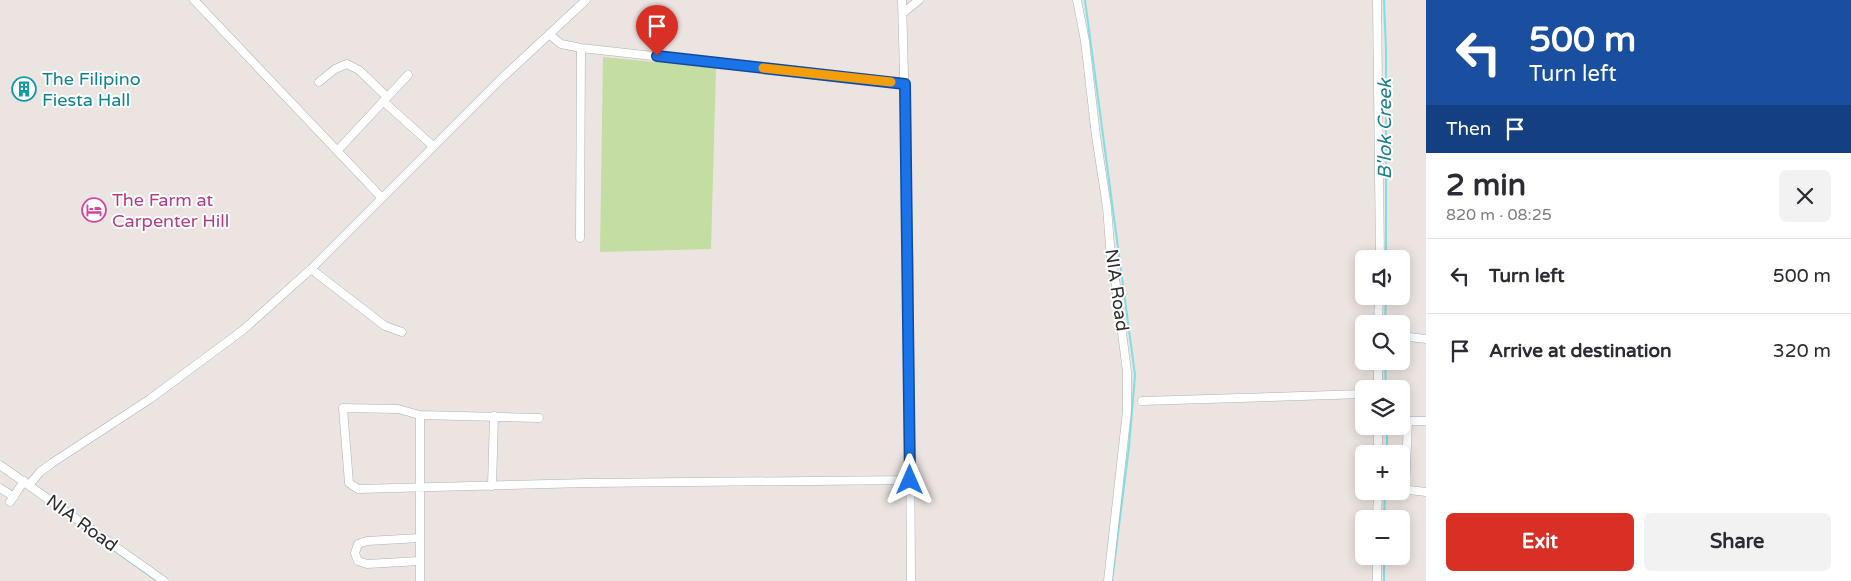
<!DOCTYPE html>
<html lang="en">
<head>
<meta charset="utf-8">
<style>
	:root { --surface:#fff; --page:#f2f2f3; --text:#2b2b33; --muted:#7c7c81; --line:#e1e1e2; --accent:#d93025 }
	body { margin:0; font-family:"Varela Round",sans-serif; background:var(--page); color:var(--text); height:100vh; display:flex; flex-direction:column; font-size:19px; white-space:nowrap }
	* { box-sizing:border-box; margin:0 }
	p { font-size:16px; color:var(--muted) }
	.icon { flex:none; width:28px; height:28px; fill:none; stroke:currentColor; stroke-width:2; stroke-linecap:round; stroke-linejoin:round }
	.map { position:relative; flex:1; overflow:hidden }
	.sheet { display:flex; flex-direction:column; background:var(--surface); width:425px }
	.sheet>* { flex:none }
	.top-card { background:#1a4fa0; color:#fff; overflow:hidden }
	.controls { position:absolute; left:1355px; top:250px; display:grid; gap:10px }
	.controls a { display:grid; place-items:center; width:55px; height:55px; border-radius:8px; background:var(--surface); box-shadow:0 2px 12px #0003; font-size:25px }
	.pin { position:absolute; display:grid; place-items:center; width:42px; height:42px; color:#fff; margin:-51px -21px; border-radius:50% 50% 50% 0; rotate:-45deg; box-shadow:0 0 5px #0007 }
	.pin .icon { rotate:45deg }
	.me { position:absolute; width:55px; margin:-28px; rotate:0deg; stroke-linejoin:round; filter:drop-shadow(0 0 4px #0008) }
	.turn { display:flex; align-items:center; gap:18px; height:105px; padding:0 20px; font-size:22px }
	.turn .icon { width:65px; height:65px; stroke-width:2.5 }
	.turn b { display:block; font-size:35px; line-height:42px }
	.then { display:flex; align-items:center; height:48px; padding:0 20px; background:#0003; gap:10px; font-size:19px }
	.round { display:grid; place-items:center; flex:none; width:52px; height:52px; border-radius:8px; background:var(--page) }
	.overview { display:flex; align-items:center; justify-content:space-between; height:85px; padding:0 20px }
	h1 { font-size:30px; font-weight:700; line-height:38px }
	.action { display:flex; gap:10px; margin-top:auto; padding:10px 20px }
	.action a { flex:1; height:58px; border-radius:8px; background:var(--accent); color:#fff; font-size:20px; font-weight:700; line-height:58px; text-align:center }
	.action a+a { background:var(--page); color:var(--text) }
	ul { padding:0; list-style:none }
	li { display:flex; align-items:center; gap:15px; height:75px; padding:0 20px; border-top:1px solid var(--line) }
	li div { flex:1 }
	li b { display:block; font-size:19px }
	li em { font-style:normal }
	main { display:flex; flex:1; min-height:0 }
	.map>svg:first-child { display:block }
	.green { fill:#c4dda3 }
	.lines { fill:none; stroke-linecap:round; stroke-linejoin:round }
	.stream { stroke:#7fdfe3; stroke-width:2 }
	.minor-casing { stroke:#adb1b7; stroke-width:9 }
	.minor { stroke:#fff; stroke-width:8 }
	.route-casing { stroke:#114b97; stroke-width:12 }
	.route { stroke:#1a73e8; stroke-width:9 }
	.slow { stroke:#f59e0b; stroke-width:9 }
	.labels { text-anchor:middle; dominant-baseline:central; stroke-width:4; stroke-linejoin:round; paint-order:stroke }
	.culture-label { font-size:18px; fill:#0d838f; stroke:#fff; text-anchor:start }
	.hotel-label { font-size:18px; fill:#b23c85; stroke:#fff; text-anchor:start }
	.street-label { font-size:18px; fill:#2c2c2c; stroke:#fff }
	.water-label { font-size:19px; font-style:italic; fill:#1b7e8b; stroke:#fff }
</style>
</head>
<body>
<main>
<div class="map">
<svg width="1426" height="581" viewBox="0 0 1426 581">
	<rect width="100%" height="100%" fill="#ece4e0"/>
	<path class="green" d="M603 57 716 68 711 249 600 252Z"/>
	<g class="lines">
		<path class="stream" d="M1085 0 1135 375 1129 447 1112 581
			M1384 0 1386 50V259
			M1385 324 1386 296
			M1385 361 1386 389
			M1387 426V454
			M63 514 157 581
			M1384 519 1385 491
			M1384 581V556"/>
		<g class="minor-casing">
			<path id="minor" d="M194 0 382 198
				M902 0 909 261 911 581
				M1077 0 1085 41 1096 136 1107 207 1111 258 1116 285 1127 372V411L1108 581
				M1377 0 1380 259
				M903 13 919 0
				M549 34 561 44 581 48 905 84
				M319 82 335 69 347 64 359 70 387 97
				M383 101 433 146
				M337 151 408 75
				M580 238 581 48
				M311 269 385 326 402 332
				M1378 324 1379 296
				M1401 336 1426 339
				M1378 361V389
				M1142 401 1364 394
				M420 415V581
				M539 418 420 415 398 409 343 408 349 483 358 489 588 483 910 480
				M1401 421H1426
				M1378 454V426
				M0 465 164 581
				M29 485 40 472 52 463 150 399 243 330 311 269 501 79 586 0
				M492 486 494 416
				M0 488 14 497
				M1401 489 1426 492
				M1405 490 1408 421
				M10 502 24 481
				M1377 519 1378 491
				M420 561 367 564 358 561 355 553 358 544 367 541 420 538
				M1377 581V556"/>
		</g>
		<use href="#minor" class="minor"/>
	</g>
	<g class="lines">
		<g class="route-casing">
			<path id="route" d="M657 56 905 84 910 480"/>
		</g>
		<use href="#route" class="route"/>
		<path class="slow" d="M763 68 891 82"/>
	</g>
	<defs>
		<g id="building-ring" transform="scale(1.25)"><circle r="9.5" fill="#fff" stroke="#0f9aa8" stroke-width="1.5"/><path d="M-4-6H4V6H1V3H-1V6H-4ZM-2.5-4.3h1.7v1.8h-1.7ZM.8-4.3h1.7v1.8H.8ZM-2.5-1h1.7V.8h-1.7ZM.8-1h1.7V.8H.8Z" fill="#0f9aa8"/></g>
		<g id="hotel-ring" transform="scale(1.25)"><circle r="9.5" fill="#fff" stroke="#d1479c" stroke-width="1.5"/><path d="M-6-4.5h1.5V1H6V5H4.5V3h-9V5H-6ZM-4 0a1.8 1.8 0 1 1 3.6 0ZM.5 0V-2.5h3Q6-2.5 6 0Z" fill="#d1479c"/></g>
	</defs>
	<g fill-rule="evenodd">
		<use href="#building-ring" x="24" y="89"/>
		<use href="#hotel-ring" x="94" y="210"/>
	</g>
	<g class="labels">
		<g class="culture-label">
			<text x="42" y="79">The Filipino<tspan x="42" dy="21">Fiesta Hall</tspan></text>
		</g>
		<g class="hotel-label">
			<text x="112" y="200">The Farm at<tspan x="112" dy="21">Carpenter Hill</tspan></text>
		</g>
		<g class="street-label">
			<text transform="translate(1117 290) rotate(82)">NIA Road</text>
			<text transform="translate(82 523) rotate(36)">NIA Road</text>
		</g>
		<g class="water-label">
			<text transform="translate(1385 129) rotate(-90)">B'lok Creek</text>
		</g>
	</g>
</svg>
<div class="controls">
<a><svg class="icon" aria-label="sound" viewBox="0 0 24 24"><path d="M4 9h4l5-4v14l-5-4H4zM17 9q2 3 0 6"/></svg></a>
<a><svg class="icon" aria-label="search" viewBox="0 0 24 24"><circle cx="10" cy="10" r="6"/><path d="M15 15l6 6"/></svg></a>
<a><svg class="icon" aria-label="layers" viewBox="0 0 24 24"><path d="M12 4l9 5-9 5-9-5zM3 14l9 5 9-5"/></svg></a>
<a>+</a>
<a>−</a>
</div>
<div class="pin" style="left:657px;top:56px;background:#d93025"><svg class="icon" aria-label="arrive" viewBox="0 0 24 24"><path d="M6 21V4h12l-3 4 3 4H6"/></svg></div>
<svg class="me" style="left:910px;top:480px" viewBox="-20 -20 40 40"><path d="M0-17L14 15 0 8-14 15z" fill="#1a73e8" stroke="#fff" stroke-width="4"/></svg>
</div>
<section class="sheet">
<div class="top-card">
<div class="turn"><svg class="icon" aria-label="left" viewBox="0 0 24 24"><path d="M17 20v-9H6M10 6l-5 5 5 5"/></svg><div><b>500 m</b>Turn left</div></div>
<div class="then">Then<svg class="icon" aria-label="arrive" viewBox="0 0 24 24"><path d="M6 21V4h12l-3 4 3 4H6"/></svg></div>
</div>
<div class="overview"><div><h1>2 min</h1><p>820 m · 08:25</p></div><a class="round"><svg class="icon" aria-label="close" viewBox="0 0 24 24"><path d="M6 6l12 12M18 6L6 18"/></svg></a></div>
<ul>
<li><svg class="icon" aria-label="left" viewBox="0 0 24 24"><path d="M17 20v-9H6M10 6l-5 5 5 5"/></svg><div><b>Turn left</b></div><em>500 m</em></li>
<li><svg class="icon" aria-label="arrive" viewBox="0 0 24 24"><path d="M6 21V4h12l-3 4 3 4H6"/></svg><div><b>Arrive at destination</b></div><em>320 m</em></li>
</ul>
<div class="action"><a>Exit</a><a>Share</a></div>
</section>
</main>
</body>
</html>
